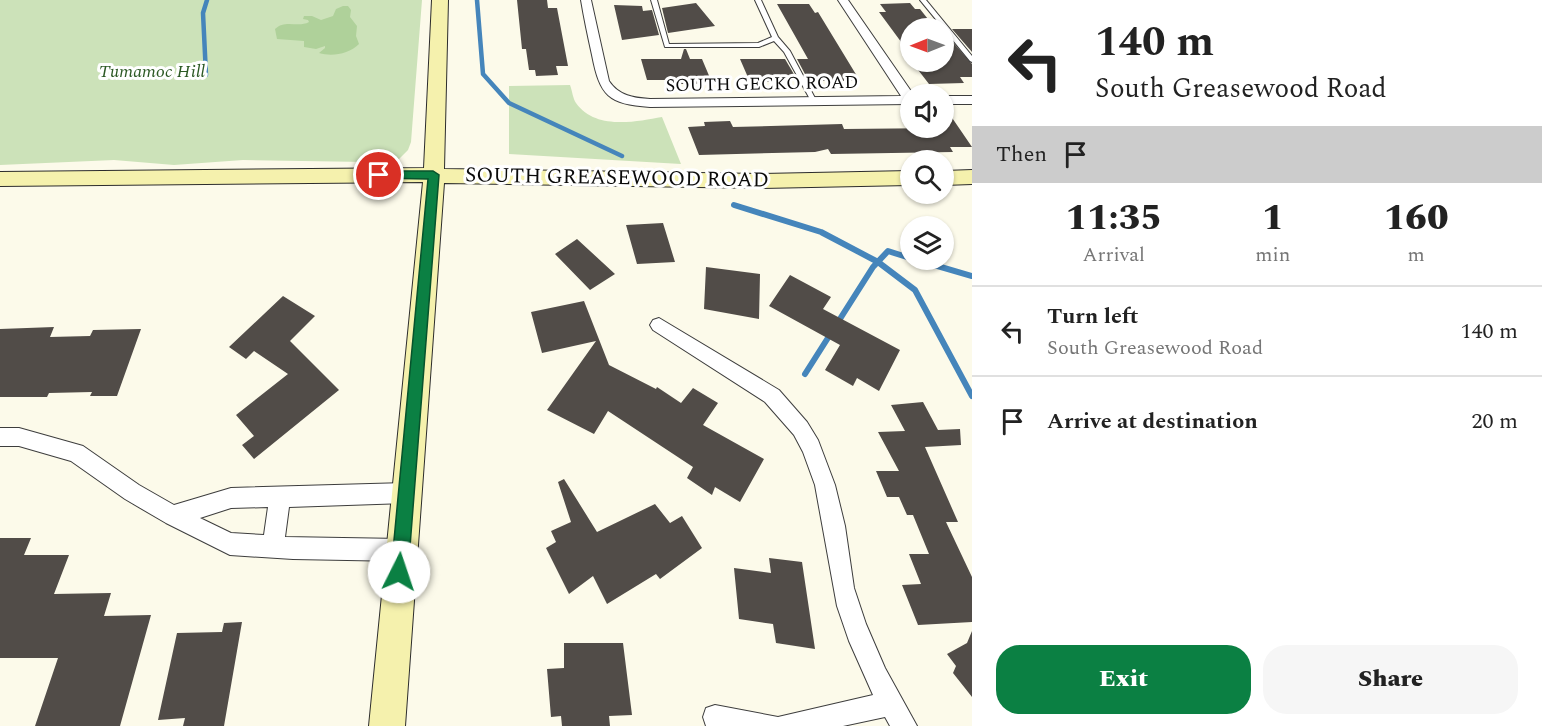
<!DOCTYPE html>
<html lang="en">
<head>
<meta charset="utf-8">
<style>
	:root { --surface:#fff; --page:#f6f6f6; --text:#222; --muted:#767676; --line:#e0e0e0; --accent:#0b8043 }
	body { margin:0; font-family:Spectral,serif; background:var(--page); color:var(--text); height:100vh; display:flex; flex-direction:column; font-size:22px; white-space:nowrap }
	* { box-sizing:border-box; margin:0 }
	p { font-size:20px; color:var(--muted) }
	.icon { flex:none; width:33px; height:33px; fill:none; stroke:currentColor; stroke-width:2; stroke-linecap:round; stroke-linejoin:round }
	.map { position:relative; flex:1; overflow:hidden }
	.side { display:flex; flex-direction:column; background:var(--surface); width:570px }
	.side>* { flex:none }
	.banner { background:#fff; color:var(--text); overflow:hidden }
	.needle { width:39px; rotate:269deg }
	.controls { position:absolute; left:900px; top:18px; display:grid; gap:12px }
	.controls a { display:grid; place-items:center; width:54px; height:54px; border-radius:50%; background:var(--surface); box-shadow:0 2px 4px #0004; font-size:30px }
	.pin { position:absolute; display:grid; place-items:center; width:51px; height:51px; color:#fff; margin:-26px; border:3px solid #fff; border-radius:50%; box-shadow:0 2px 6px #0007 }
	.me { position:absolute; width:66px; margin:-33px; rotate:4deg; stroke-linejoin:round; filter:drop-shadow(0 0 4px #0008) }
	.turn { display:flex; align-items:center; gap:21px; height:126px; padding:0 24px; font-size:27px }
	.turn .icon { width:78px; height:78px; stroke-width:2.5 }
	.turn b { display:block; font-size:42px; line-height:51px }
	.then { display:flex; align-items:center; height:57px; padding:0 24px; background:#0003; gap:12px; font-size:22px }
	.eta { display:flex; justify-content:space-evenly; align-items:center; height:102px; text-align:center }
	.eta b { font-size:36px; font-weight:800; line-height:42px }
	.button { display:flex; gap:12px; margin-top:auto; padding:12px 24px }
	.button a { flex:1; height:69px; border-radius:24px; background:var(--accent); color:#fff; font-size:24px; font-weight:800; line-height:69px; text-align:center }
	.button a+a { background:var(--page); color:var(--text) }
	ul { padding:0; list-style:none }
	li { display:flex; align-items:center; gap:18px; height:90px; padding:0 24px; border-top:2px solid var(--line) }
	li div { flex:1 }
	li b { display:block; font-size:22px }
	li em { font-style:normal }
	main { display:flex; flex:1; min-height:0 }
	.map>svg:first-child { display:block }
	.green { fill:#cce2b9 }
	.forest { fill:#afd19a }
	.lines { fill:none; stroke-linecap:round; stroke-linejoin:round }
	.stream-far1 { stroke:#4585bb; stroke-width:4.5 }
	.stream { stroke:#4585bb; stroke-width:6 }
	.building { fill:#514c48 }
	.lane-casing { stroke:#3d3d3d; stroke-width:2 }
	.street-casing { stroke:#3d3d3d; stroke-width:2 }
	.secondary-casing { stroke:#2c2c2c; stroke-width:2 }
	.lane { fill:#fff; fill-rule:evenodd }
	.street { fill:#fff; fill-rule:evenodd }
	.secondary { fill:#f5f1ad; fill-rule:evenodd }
	.route { fill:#0b8043; stroke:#07532c; stroke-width:1.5 }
	.labels { text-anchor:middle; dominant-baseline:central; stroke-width:6; stroke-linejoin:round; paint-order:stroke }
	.far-park-label { font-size:18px; font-style:italic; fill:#2c5924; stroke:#fff }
	.far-street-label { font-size:18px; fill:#0a0a0a; stroke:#fff }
	.street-label { font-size:21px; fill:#0a0a0a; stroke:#fff }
</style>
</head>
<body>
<main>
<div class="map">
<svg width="972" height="726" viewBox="0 0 972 726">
	<rect width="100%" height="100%" fill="#fcfaea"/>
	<path class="green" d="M0 0H422L411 142 408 150 399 159 366 162 243 160 174 165 114 160 0 165Z
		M570 85C572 90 573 99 576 103 595 130 635 122 662 117L681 164 509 154V86Z"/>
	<path class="forest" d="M343 6H348L351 10 350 17 357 26 356 36 359 44C349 54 332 57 319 53L325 48V46L316 49 304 47V41L277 39 275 29C285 19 298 28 309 22L308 20 303 19 304 16H312L321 20 333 16 336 9Z"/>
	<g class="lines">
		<path class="stream-far1" d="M477 0 483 74 509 103 622 156
			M206 75 203 13 207 0"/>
		<path class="stream" d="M734 205 821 232 878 262 915 290 972 396
			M917 260 972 276
			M805 374 873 267 888 251 910 258"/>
	</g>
	<path class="building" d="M517 0H547L548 8H557L568 66H556L558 75 536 76 535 70H529L526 49H522Z
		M696 3 715 26 668 33 662 8Z
		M910 3 915 9H920L935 28H940H910V54L879 12H886L880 4Z
		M777 4H809L815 13 818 12 860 81H816L814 76H806L797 59H808Z
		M614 5 642 6 643 11 652 10 659 35 622 40Z
		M952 29H972V52Z
		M944 32 972 64V77H960L964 83 929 84 912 62H944Z
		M684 49H686L690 59H702L710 78H698L700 84H675L676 80H647L641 59H681Z
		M740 59H785L795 76H767L770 82H750Z
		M944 106 972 147H950L953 152 831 154 828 149 815 152 699 155 688 127 705 126 704 122 730 121 733 127 842 124 844 129 944 128Z
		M663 223 675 262 637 264 626 225Z
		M577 239 615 274 590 290 555 254Z
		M706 267 760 274 759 319 704 309Z
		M790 275 831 297 823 309 900 350 879 391 857 378 853 386 825 370 840 345 769 306Z
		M283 296 315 316 290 341 339 390 254 459 242 445 254 436 236 415 288 374 254 351 246 359 229 347Z
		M584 301 609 365 656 389 657 387 681 403 693 388 718 403 703 425 764 459 740 502 715 487 712 495 687 478 693 467 608 411 594 434 547 410 596 341 542 353 531 312Z
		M54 327 50 337 90 336 93 330 141 329 117 396H90L92 392 49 393 47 397H0V329Z
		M923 402 938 430 960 429 961 445 925 447 958 522H946L972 577V622L918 625 902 585 921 584 909 554H929L913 515H907L899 497H887L876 471H899L878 432 905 431 891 405Z
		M564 479 597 532 655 504 670 523 682 516 702 548 660 579 656 574 607 604 593 576 569 594 546 548 556 542 551 531 571 522 558 482Z
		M0 538H31L24 555H69L54 594 111 593 104 616 151 615 120 726H35L58 658H0Z
		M769 558 802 562 815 649 776 643 773 624 739 619 734 568 771 573Z
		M242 622 224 726H183L185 718 158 720 177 633 222 632 224 623Z
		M972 631V697L953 673 956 666 947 654 967 643Z
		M564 643H623L632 715 609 716 610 726H562L561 716 551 717 547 669 564 668Z"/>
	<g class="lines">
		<g class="lane-casing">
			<path id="lane" d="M651 0H657L669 44 758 43 772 37 755 0H761L778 37 790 51 816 100 815 101H811L784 52 774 41 759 47H665Z
				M920 0H926L972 56V62L970 61Z"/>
		</g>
		<g class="street-casing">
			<path id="street" d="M581 0H591L609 81C619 96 634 98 650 99L901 96 838 0H848L913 94H910V104L650 107C608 104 600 96 592 55 588 37 584 18 581 0Z
				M944 96H972V104H944Z
				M659 318 779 390 807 422 818 440 835 485 845 526 854 588 866 624 885 668 917 726H890L885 717 843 726H706L703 717 706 708 715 705 778 717 873 695 849 641 837 606 815 485 803 452 794 435 765 402 653 330 650 325 653 320Z
				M0 428H19L83 446 139 485 174 505 231 488 406 483 413 486 416 493 413 500 406 503 289 507 285 537 401 539 409 542 412 550 409 558 401 561 293 559 230 555 166 523 125 499 71 461 19 446H0ZM268 507 264 535 231 533 200 518 231 508Z"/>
		</g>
		<g class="secondary-casing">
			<path id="secondary" d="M432 0H448L444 169 761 174 910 171V185L761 188 444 183 405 726H369L423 182 0 186V172L424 168Z
				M972 170V184L944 185V171Z"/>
		</g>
		<use href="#lane" class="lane"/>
		<use href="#street" class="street"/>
		<use href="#secondary" class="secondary"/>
	</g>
	<path class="route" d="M379 171H433L439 175 408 572 405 578 399 580 393 578 391 572 428 179 375 178V173Z"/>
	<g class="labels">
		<g class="far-park-label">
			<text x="152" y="71">Tumamoc Hill</text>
		</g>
		<g class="far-street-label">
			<text transform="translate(762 84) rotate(-1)">SOUTH GECKO ROAD</text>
		</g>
		<g class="street-label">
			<text transform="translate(617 178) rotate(1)">SOUTH GREASEWOOD ROAD</text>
		</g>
	</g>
</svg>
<div class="controls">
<a><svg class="needle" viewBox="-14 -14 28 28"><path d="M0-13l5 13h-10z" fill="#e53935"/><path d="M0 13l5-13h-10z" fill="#767676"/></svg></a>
<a><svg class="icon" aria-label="sound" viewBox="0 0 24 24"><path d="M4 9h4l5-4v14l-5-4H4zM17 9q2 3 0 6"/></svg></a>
<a><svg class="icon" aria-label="search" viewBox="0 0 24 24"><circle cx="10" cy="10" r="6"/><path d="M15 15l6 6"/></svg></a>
<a><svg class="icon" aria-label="layers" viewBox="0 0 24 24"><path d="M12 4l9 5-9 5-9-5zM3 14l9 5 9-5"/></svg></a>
</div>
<div class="pin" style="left:379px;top:175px;background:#d93025"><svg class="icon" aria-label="arrive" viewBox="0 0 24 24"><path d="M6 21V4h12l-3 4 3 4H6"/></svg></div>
<svg class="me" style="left:399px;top:572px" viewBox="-20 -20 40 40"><circle r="19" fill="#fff"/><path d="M0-13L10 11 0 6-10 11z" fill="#0b8043"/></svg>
</div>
<section class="side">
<div class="banner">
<div class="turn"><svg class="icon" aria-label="left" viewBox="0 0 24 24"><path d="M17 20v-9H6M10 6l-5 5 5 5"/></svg><div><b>140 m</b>South Greasewood Road</div></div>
<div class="then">Then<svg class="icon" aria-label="arrive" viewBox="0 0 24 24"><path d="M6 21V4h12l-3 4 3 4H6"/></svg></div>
</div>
<div class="eta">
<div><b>11:35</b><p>Arrival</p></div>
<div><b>1</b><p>min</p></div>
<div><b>160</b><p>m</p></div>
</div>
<ul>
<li><svg class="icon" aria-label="left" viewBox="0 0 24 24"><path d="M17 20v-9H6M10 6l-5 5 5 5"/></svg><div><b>Turn left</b><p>South Greasewood Road</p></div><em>140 m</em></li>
<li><svg class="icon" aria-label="arrive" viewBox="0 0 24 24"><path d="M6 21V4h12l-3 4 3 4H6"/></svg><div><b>Arrive at destination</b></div><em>20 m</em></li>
</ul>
<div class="button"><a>Exit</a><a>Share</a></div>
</section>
</main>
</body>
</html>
